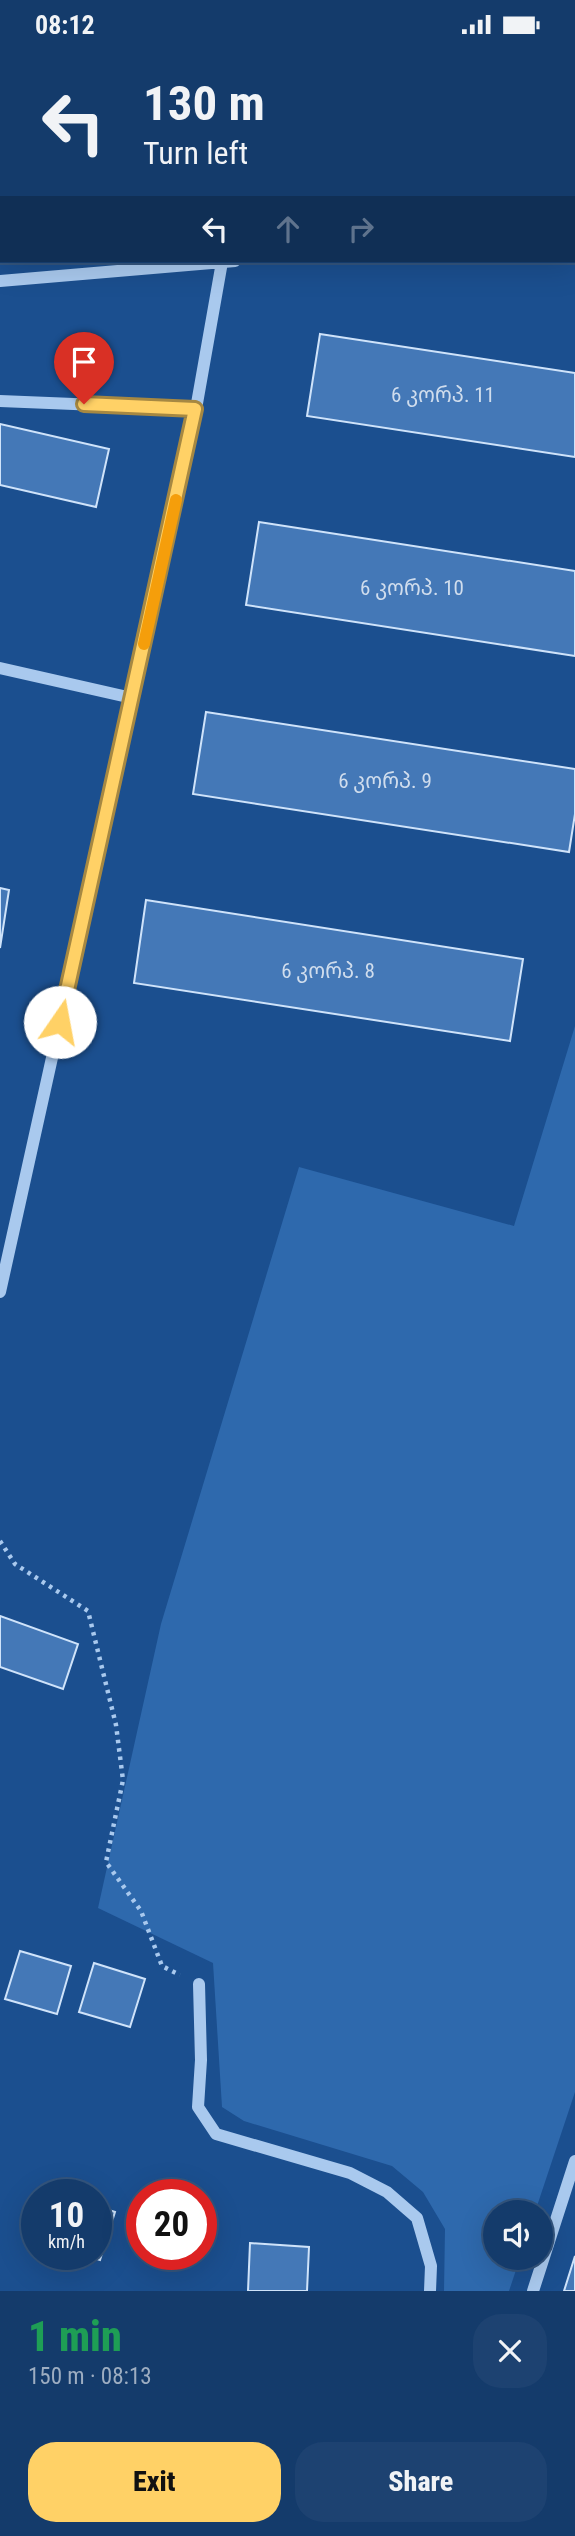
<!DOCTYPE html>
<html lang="en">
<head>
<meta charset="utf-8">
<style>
	:root { --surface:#143b6b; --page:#1d4271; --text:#f1f3f6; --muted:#9dadc1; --line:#33557e; --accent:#ffd166 }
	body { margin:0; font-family:"Roboto Condensed","Noto Sans Georgian",sans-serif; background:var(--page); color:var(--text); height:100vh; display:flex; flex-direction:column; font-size:26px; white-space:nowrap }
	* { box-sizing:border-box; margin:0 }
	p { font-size:23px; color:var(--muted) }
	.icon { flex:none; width:38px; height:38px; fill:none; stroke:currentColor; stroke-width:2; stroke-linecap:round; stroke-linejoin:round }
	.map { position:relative; height:2242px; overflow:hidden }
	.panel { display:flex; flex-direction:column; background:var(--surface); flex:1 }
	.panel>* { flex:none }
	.banner { position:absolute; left:0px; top:0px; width:576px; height:214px; box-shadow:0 7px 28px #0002,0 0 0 2px var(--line); background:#143b6b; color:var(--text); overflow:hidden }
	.tools { position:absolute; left:483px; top:2151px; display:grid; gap:14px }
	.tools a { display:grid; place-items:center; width:70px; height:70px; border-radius:50%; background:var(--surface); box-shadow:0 7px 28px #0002,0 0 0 2px var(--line); font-size:35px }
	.speed { position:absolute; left:21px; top:2130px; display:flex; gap:14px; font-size:35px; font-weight:700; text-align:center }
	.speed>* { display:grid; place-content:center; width:91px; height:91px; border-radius:50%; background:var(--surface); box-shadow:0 7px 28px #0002,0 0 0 2px var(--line); line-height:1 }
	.speed small { font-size:18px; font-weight:400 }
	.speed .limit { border:10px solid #d22; background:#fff; color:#111 }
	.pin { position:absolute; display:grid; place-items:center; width:60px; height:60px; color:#fff; margin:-72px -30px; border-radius:50% 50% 50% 0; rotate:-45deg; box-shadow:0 0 7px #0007 }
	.pin .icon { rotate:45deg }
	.me { position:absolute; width:77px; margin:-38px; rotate:12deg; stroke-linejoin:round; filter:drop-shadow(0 0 5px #0008) }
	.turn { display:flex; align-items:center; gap:24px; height:147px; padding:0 28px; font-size:32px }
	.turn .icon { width:91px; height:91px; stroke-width:2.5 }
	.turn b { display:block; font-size:49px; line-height:60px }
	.lanes { display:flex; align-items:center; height:66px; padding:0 28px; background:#0003; justify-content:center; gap:35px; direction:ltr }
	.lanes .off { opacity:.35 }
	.round { display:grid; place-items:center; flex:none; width:74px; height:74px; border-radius:28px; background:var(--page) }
	.summary { display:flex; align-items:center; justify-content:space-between; height:119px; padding:0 28px }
	h1 { font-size:42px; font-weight:800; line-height:52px; color:#1e9e55 }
	.button { display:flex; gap:14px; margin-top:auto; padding:14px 28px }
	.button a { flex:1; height:80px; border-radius:28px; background:var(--accent); color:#111; font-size:28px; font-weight:800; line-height:80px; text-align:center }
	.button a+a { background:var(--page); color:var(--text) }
	.status { display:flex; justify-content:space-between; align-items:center; height:49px; padding:0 35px; background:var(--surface); direction:ltr }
	.status svg { height:19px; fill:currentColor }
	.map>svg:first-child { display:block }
	.green { fill:#2e69ad }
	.building { fill:#4478b7; stroke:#cfe3fa; stroke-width:2 }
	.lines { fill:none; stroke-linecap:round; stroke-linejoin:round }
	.path { stroke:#a9c9ee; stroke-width:4.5; stroke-dasharray:3.5 5; stroke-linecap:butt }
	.minor { stroke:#a9c9ee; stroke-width:12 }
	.route-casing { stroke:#a68842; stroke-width:18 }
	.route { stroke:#ffd166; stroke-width:12 }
	.slow { stroke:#f59e0b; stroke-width:12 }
	.labels { text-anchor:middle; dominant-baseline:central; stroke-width:7; stroke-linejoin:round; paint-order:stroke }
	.number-label { font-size:21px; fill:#d0dded }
</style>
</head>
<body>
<div class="status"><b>08:12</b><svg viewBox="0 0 49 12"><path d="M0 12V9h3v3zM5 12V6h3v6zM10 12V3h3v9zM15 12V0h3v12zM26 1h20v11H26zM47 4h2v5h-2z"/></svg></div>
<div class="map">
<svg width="575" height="2242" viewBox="0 0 575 2242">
	<rect width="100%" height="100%" fill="#1b4f8f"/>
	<path class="green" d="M575 977V2043L535 2163H495V2208L520 2209 509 2242H444L445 2180 423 2143 392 2117 244 2072 222 2058 213 1914 98 1859 161 1575 299 1118 514 1177Z"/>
	<path class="building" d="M351 0H410L351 2Z
		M320 285 575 324V408L307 367Z
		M0 375 109 400 96 458 0 436Z
		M259 473 575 522V607L246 556Z
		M206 663 575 720V765L569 803 193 745Z
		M0 839 9 841 0 899Z
		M146 851 523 910 510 992 134 934Z
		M0 1567 78 1595 63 1640 0 1618Z
		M20 1902 71 1917 57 1965 5 1950Z
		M94 1914 145 1930 130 1978 79 1963Z
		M96 2157 115 2163 100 2211 80 2205H96Z
		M250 2194 309 2198 307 2242H248Z
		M575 2207V2242H564Z"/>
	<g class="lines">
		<path class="path" d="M0 1492 15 1515 88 1562 116 1676 123 1731 106 1813 141 1862 162 1917 180 1926"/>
		<path class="minor" d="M45 0V2
			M448 2V0
			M533 2 534 0
			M574 45H575
			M0 79H2
			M574 188H575
			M0 232 235 212
			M0 352 196 360
			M0 619 132 649
			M0 1243 196 360 222 213
			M199 1935 201 2011 198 2058 216 2085 350 2124 387 2143 417 2169 431 2217 430 2242
			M533 2242 575 2112"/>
	</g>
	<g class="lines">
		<g class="route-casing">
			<path id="route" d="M60 973 195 360 84 355"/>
		</g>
		<use href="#route" class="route"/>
		<path class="slow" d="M144 595 176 451"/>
	</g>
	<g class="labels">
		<g class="number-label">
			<text x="443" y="346">6 კორპ. 11</text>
			<text x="412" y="539">6 კორპ. 10</text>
			<text x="385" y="732">6 კორპ. 9</text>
			<text x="328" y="922">6 კორპ. 8</text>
		</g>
	</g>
</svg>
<div class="tools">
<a><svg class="icon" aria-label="sound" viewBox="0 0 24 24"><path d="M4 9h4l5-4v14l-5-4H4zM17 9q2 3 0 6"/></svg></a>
</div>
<div class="speed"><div>10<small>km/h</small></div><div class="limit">20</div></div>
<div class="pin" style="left:84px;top:355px;background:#d93025"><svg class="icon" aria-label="arrive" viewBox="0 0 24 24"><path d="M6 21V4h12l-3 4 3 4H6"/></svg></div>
<svg class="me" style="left:60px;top:973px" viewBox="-20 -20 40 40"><circle r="19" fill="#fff"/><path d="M0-13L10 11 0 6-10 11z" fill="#ffd166"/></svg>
<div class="banner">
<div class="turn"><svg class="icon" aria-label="left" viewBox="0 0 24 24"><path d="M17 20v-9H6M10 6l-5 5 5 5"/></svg><div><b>130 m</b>Turn left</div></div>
<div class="lanes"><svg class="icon" aria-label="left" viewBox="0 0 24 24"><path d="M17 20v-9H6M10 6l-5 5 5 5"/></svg><svg class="icon off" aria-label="ahead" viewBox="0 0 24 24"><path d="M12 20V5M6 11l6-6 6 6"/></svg><svg class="icon off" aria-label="right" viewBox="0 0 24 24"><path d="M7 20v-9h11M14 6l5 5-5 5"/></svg></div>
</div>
</div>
<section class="panel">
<div class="summary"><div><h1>1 min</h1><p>150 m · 08:13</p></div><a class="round"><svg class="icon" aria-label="close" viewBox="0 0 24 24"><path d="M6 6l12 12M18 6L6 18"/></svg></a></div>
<div class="button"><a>Exit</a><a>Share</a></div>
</section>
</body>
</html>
